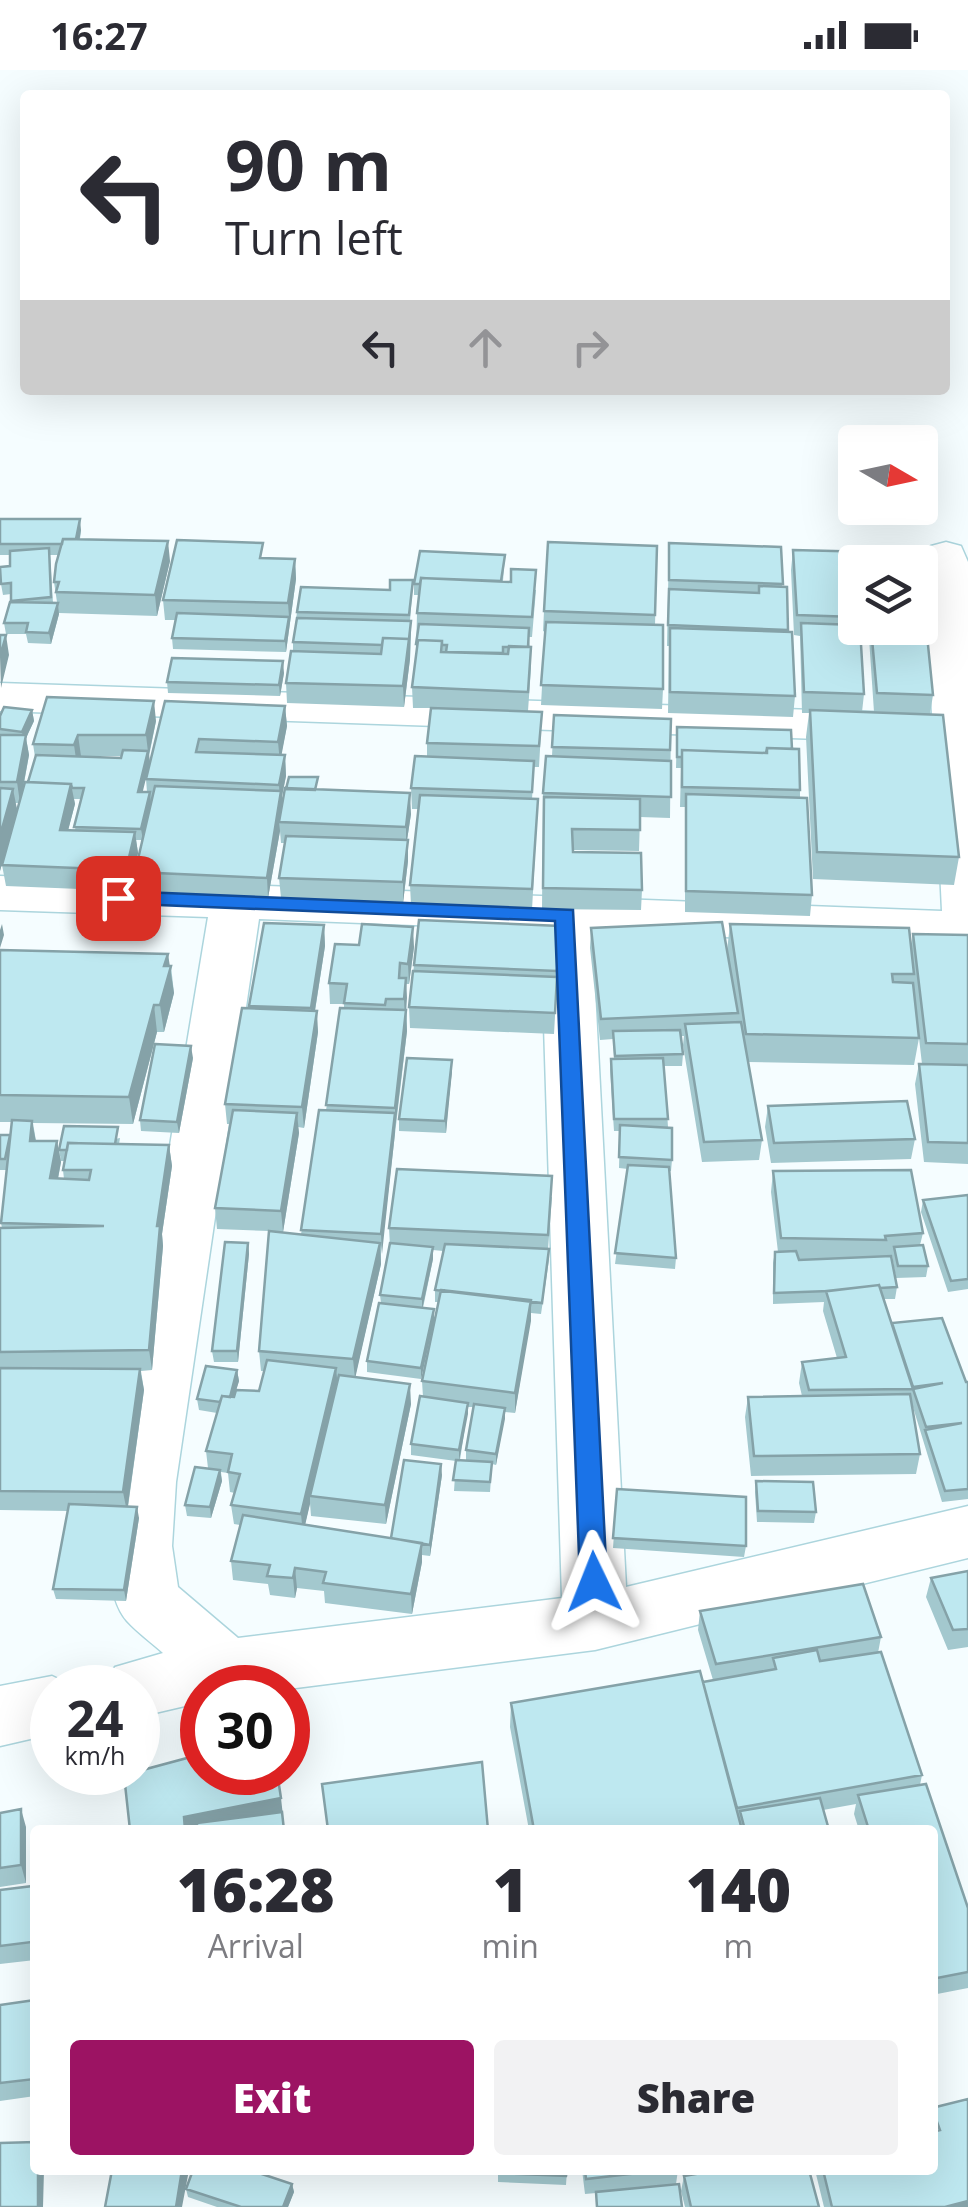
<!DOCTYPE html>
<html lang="en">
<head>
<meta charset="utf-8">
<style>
	:root { --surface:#fff; --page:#f2f2f3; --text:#2b2b33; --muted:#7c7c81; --accent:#9c1363 }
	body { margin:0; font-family:"Open Sans",sans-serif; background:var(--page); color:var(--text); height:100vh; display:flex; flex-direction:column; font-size:38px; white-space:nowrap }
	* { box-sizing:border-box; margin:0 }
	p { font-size:32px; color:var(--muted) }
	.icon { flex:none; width:55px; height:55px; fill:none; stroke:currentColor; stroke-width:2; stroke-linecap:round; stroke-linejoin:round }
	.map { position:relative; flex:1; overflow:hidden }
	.side { position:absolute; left:30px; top:1755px; width:908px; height:350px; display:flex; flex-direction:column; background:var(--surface); border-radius:10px; box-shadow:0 10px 40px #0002 }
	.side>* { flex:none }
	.hud { position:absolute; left:20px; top:20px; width:930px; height:305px; border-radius:10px; box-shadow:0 10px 40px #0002; background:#fff; color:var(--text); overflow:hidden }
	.needle { width:65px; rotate:99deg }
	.controls { position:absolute; left:838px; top:355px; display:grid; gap:20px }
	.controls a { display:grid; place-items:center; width:100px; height:100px; border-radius:10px; background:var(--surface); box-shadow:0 10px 40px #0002; font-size:50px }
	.speed { position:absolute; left:30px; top:1595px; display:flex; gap:20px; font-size:50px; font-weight:700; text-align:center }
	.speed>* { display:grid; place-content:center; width:130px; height:130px; border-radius:50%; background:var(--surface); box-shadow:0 10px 40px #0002; line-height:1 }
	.speed small { font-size:25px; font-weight:400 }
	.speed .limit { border:15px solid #d22; background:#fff; color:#111 }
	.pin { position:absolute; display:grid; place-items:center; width:85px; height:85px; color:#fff; margin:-42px; border-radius:20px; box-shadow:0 5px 15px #0006 }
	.me { position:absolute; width:110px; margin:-55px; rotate:358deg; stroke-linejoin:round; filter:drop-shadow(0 0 8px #0008) }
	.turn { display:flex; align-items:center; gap:35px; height:210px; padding:0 40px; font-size:45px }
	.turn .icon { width:130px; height:130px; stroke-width:2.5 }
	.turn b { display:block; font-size:70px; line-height:85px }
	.lanes { display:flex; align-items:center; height:95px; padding:0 40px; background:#0003; justify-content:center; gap:50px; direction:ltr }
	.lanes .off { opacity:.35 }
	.eta { display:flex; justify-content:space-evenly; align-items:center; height:170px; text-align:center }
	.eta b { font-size:60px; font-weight:800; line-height:70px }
	.primary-button { display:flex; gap:20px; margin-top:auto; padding:20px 40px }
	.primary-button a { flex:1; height:115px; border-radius:10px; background:var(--accent); color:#fff; font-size:40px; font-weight:800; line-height:115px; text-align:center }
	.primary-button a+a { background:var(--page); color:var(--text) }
	.status { display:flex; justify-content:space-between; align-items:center; height:70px; padding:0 50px; background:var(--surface); direction:ltr }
	.status svg { height:28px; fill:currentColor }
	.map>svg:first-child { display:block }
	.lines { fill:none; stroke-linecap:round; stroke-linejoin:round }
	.street-casing { stroke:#acd5dd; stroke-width:3 }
	.street { fill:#fff; fill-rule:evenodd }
	.wall { fill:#a3c8ce; fill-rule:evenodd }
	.shaded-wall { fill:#85a2a8 }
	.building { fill:#bee8f0; stroke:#85a2a8; stroke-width:2.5 }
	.route { fill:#1a73e8; stroke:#114b97; stroke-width:2.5 }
</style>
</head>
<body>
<div class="status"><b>16:27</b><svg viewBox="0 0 49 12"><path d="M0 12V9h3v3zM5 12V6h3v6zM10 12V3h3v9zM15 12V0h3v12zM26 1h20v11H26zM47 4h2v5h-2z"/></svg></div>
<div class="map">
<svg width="968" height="2137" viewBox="0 0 968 2137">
	<rect width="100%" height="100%" fill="#f5fdff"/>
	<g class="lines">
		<g class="street-casing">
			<path id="street" d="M946 472 961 476 968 492V876L592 862 626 1517 968 1436V1488L595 1580 288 1619 202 1618V1632L138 1647V1618H105L115 1597 163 1583C152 1573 138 1563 127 1551 100 1520 111 1450 114 1412L208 847 0 840V806L942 841 934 673 0 641V613L932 644 924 485 931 476ZM259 849 541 860 562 1528 238 1568 178 1517 172 1476 176 1412Z
				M52 1606 77 1618H52V1664L0 1676V1616Z"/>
		</g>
		<use href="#street" class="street"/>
	</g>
	<path class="wall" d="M0 449 81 460 80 469 170 491 157 546 59 543 58 532H57L54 512 59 485H50L53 533H58L59 544 51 574 28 573 26 564H6L4 553 10 532 11 524 3 525 1 514 10 496V485H0Z
		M669 473 781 477 782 517H787L788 562 795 626 793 647 668 643 669 576H667Z
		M657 476 655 555 663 619 662 639 541 635 545 562 543 561 544 541Z
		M793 480 855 492V558H920L933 625 930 644 959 787 954 815 813 809 806 667 809 643H802L800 566 794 565 791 500ZM860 568H869L874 642H862L864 624Z
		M505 485 503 511 536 520 532 567H529L531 598 528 641 541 662 539 697H534L532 729H538L532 840 411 835 410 815 419 739H412L411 718 427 687V673L431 638H413L412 617 416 584 417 543 419 525H414V514Z
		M264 488 295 489 296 509 286 582 173 579 172 568 175 550H165L163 530Z
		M413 510 410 551 411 562 410 589 404 637 287 633 286 613 293 581V572L297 542 390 520Z
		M284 603 280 626 168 623 167 612Z
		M165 631 285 636 287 656 281 685H285L286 706 282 726V733L318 720 411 744 407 770 408 791 403 833 281 828 279 808 285 773H281L280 761 268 828 137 823 135 802 142 770H136L138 783 129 821 6 816 2 795 19 733H15L17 739 0 801V646L32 640 34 651 26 668 29 685 23 719 28 712 35 687 33 674 156 651 142 722H147L146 709ZM80 686H121V688ZM74 729H81L75 760H68L75 734Z
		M554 645 671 649 670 748 640 747 639 781 573 780V782L642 820 641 840 542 839 543 723 552 686Z
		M677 657 792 679 800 720V728L812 825 810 846 685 842V737H680L681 698H676Z
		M730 854 911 876 913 864 968 865V1094L924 1092 915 1014 919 994H922L919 968 914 995 748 992 762 1070 759 1090 702 1092 683 975 684 966H681L683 984 682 996H664L668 1057 672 1090 671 1101H669L676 1188 675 1199 615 1194 628 1099 619 1098 620 1061H614L610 1000 611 989 614 988 613 969 600 970 590 878 591 858 727 881Z
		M324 855 325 876 315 941 318 962 304 1058 298 1057 299 1063 283 1162 301 1164 326 1040 344 938V934H330L329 913 414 877 409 914H406L407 961 381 1184V1194L355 1307 411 1334 386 1454 311 1446 310 1433 305 1454 391 1468 442 1405 430 1486 422 1485V1492L412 1544 325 1533 324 1521 297 1518 295 1528 270 1525 268 1514 233 1510 231 1491 240 1455 234 1454 231 1435 235 1423 230 1422 228 1403 221 1402 222 1411 211 1448 187 1446 185 1435 208 1398 206 1381 217 1343 199 1340 197 1329 237 1300 239 1311 236 1320 259 1321 264 1301H261L259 1281 269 1161 217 1159 215 1138 230 1054H227L225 1034 249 936Z
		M560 856 554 964 410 958 409 937 414 895Z
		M0 880 168 884 169 896H171L174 923 164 962H157L133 1054 33 1053 36 1071H57L61 1092 58 1109H64L63 1100 64 1091H61L59 1080 120 1068 119 1074 169 1075 172 1096 162 1164 163 1176 152 1300 141 1301 144 1320 128 1437 139 1448 126 1531 56 1529 53 1519 68 1441 0 1440V1158H2L1 1153 7 1100H0V1065L10 1067 12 1052H0Z
		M193 988 179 1063 141 1061 140 1050Z
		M452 990 446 1063 399 1061V1049Z
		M768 1036 915 1069 911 1089 771 1093 765 1057Z
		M773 1101 923 1163 920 1175 928 1196 926 1207 896 1208 892 1186H891L897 1217 895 1229H884L892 1253 966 1312H968V1429L942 1432 912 1334 920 1384 916 1404 751 1406 745 1347 748 1327 802 1326 799 1313 802 1292 837 1288 823 1241 824 1232 773 1234V1193L775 1182H778L771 1122Z
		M968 1125V1219L948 1222 921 1142 923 1130Z
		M552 1127 548 1179H549V1190L541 1244 531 1243 515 1343 505 1342 496 1395 492 1394 490 1422 454 1421 456 1391 411 1385V1374L423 1327 422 1311 438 1232H435V1220L443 1181 433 1180V1189L423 1238 434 1251 421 1309 367 1302V1291L381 1233 380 1225 390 1176 389 1158ZM468 1337H473L466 1380V1391L460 1390Z
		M248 1173 249 1184 238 1292H214L212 1281Z
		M756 1411 816 1442 814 1453 757 1452 755 1422Z
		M617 1419 746 1476 744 1487 613 1478Z
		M968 1501V1577L948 1580 926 1527 931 1508Z
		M700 1541 881 1567 878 1583 922 1705 920 1715 968 1838V1918L932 1925V1760H859L854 1744 856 1734 823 1740 829 1760H529L510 1657 511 1633 713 1610 698 1560Z
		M0 1743 26 1757V1813L0 1817Z
		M33 1816 35 1823V1890L0 1894V1820Z
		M35 1930V2026L0 2031V1935Z
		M932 2038 968 2137H824L815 2100H932Z
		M498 2100H567L566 2115 498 2112Z
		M582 2100H678L676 2114 682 2137H596V2123L585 2124Z
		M684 2106 819 2137H685L681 2121Z
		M292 2114 294 2122 288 2137H217L188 2127 186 2119Z"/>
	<path class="shaded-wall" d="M80 449 81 460 77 485 75 474Z
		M168 471 170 491 157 546 155 525Z
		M295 489 296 509 286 582 285 571 289 547 288 533Z
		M58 533 59 544 51 574 49 563Z
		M411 551 410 589 404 637 403 616Z
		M6 565 9 585 1 618 0 587Z
		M283 591 284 603 280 626 279 615Z
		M154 631 156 651 149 684 150 692 140 733 138 722 148 682 146 665Z
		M285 636 287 656 280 693 278 672Z
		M32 640 34 651 26 668 29 685 20 733 17 712 24 673 22 662Z
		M78 665 81 686 77 696 74 675Z
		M285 685 286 706 282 726 283 741 279 752 280 761 268 828 267 808 280 731 279 715Z
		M71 714 75 734 63 780 60 760Z
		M13 719 17 739 0 801V766Z
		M150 722 151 733 143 770 141 759Z
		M410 723 411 744 406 777V757Z
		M135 762 138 783 129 821 126 800Z
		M408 770V791L403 833V812Z
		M2 854 4 865 0 878V860Z
		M324 855 325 876 312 959 311 938Z
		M413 857 414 877 409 914 408 894Z
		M168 884 174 923 164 962 160 935 164 896Z
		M406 908 407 928 405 950 404 929Z
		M154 935 157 962 133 1054 129 1027Z
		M406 940 407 961 395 1059V1038Z
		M317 941 318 962 304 1058 302 1037Z
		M191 976 193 988 179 1063 177 1052Z
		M452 990V1002L446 1063 445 1051Z
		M297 1043 299 1063 283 1162 281 1141Z
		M395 1043V1063L382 1184 381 1164Z
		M32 1051 36 1072 30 1071Z
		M57 1071 61 1092 54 1129 50 1108Z
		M169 1075 172 1096 162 1164 163 1176 152 1300 149 1280 157 1156Z
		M248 1173 249 1184 238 1292 237 1281Z
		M380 1173 381 1194 355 1309 353 1289Z
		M433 1177V1189L422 1240V1229Z
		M531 1230V1251L515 1343V1323Z
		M434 1239V1251L421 1309V1298Z
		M336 1298 338 1318 310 1426V1434L303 1464 301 1444Z
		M140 1299 144 1320 127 1442 123 1422Z
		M237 1300 239 1311 229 1344 228 1333Z
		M410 1314 411 1334 386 1454 385 1435Z
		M468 1333V1344L459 1391V1380Z
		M505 1338V1349L496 1395V1384Z
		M441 1394 442 1405 430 1486V1475Z
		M220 1400 222 1411 211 1448 210 1437Z
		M137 1437 139 1448 126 1531 124 1520Z
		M422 1473V1492L412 1544 411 1524Z
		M295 1498 297 1518 295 1528 293 1508Z
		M281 1728 283 1746 214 1760H185L184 1747Z
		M21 1739 26 1757V1813L21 1795Z
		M33 1816 35 1823V1882L32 1872Z
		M38 2100H44L43 2137H38Z
		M182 2100H189L182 2137H176Z
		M292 2114 294 2122 288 2137H283Z
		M968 2131V2137H945Z"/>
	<path class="building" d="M0 449H80L76 469H63L62 474H0Z
		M63 469 168 471 155 525 56 522 59 512H54L56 494Z
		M177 470 263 473 260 488 295 489 288 533 163 530Z
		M548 472 657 476 655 545 544 541Z
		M669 473 781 477 783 514 669 510Z
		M49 478 51 527 11 531V513L1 514 0 497 10 496V481Z
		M793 480 913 483 914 492H855V547L797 545Z
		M420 481 505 485 501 511 421 508 420 514H414Z
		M511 499 536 500 532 547 417 543 421 508 511 512Z
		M390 510H413L409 545 297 542 301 517 390 520Z
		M759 516 787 517 788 560 668 555 669 519 759 523Z
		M10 532 58 533 49 563 26 562 28 553H4Z
		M177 543 289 547 285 571 172 568Z
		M297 548 411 551 409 569 383 568 382 575 293 572Z
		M546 552 663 555V619L541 615Z
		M801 553 855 555V558H860L864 624 804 622Z
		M419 554 529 558 528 577H503V583L446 582 447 575H442V571L418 570 417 574H416Z
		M920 555H926L933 625 877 623 871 558H920Z
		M670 558 792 562 795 626 670 622Z
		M0 565H6L0 587Z
		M383 568 409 569 403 616 286 613 291 581 381 584Z
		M418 570 442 571 441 582 508 584 509 576 531 577 528 622 412 617Z
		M172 588 283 591 279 615 167 612Z
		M47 627 154 631 146 665H78L74 675 33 674Z
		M165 631 285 636 278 672 199 669 196 682 285 685 279 715 146 709Z
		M4 637 32 640 22 662 0 659V646Z
		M431 638 542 642 539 676 427 673Z
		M810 640 943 645 959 787 817 782Z
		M554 645 671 649 670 680 552 677Z
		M677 657 791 660 792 679 767 678 766 683 682 680V687H677Z
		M0 665H26L17 712H0Z
		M767 678 799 679 800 720 682 717V680L767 683Z
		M123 680 148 681 138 722H150L141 759 74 757 84 718H72L71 714 28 712 36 685 121 688Z
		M415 686 534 691 532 722 411 718Z
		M546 686 671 691V727L543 723Z
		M289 707H318L315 720 286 719Z
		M25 712 71 714 60 760 135 762 126 800 2 795Z
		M155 716 281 721 267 808 135 802Z
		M0 718 13 719 0 766Z
		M285 718 410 723 406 757 279 752Z
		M686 724 807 728 812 825 686 821Z
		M420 725 538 729 532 819 410 815Z
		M544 727 640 729V760L572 759 573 782 641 783 642 820 543 818Z
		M286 766 408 770 403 812 279 808Z
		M419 850 560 856 557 901 414 895Z
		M722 852 738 943 601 949 591 858Z
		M264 853 324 855 311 938 249 936Z
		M362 854 413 857 408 894 400 893 399 908H406L404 929H386L385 935 344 933 347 914 329 913 335 874 359 875Z
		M730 854 909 858 914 904H892L893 912 913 913 919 968 746 964Z
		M913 864 968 865V974L926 973Z
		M0 880 168 884 164 896H171L160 935H154L129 1027 0 1025Z
		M413 901 557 907 555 943 409 937Z
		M242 938 317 941 302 1037 225 1034Z
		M340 938 406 940 395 1038 326 1035Z
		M741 952 762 1070 704 1072 685 954Z
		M680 960 683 984 615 986 613 961Z
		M155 974 191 976 177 1052 140 1050Z
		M407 988 452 990 445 1051 399 1049Z
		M663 988 668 1049H614L611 989Z
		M919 994 968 995V1073L928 1072Z
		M907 1031 915 1069 774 1073 768 1036Z
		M233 1040 297 1043 281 1141 215 1138Z
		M319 1040 395 1043 381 1164 301 1160Z
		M12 1050 32 1051 30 1071H57L50 1108 89 1110 91 1100H63L68 1073 169 1075 157 1156H160L149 1280 0 1282V1158L104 1156 1 1153Z
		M620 1055 672 1058V1090L619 1087Z
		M64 1056 118 1057 115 1074 68 1073 67 1080H59Z
		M0 1065H10L5 1089H0Z
		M628 1095 669 1097 676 1188 615 1183Z
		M397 1099 552 1106 548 1165 389 1158Z
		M911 1100 923 1163 885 1166 886 1170 781 1168 773 1101Z
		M968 1125V1209L951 1211 923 1130Z
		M269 1161 380 1173 353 1289 259 1281Z
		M225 1172 248 1173 237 1281H212Z
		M390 1173 433 1177 422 1229 380 1225Z
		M445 1174 549 1179 542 1233 435 1220Z
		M923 1175 928 1196H898L894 1177Z
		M796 1181 799 1190 891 1186 897 1217 880 1218 879 1215 829 1221 774 1223 775 1182Z
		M879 1215 913 1319 809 1320 802 1292 846 1287 826 1221Z
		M441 1220 531 1230 515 1323 422 1311Z
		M379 1233 434 1239 421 1298 367 1291Z
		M942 1248 966 1312H968V1419L945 1421 925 1360 962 1353 926 1357 913 1319 943 1313 913 1317 892 1253Z
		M267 1290 336 1298 301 1444 231 1435 240 1404 228 1402 232 1384 206 1381 222 1326 234 1327 236 1320 259 1321Z
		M206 1296 237 1300 230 1327 222 1326 220 1332 197 1329Z
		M0 1298 140 1299 123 1422 0 1421Z
		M339 1305 410 1314 385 1435 310 1426Z
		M910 1324 920 1384 754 1386 748 1327Z
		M420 1326 468 1333 459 1380 411 1374Z
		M474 1334 505 1338 496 1384 466 1380Z
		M404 1390 441 1394 430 1475 391 1468Z
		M456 1390 492 1392 490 1412 453 1410Z
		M195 1397 220 1400 210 1437 185 1435Z
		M756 1411 813 1412 816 1442 758 1441Z
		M617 1419 746 1427V1476L613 1468Z
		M69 1434 137 1437 124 1520 53 1519Z
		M243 1445 422 1473 411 1524 323 1513 326 1502 295 1498 293 1508 267 1506 270 1495 231 1491Z
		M968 1501V1559L953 1560 931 1508Z
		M863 1514 881 1567 716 1594 700 1541Z
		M817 1580 820 1591 881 1582 922 1705 737 1738 703 1612 776 1599 773 1588Z
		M700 1601 742 1760H534L511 1633Z
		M202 1684V1702H277L281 1728 184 1747 185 1760H130L124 1705Z
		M482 1692 488 1760H328L322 1714Z
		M926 1714 968 1838V1902L932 1909V1760H869L858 1725Z
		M820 1728 829 1760H745L740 1741Z
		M21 1739V1795L0 1798V1743Z
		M282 1742 284 1760H197V1753Z
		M33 1816 32 1872 0 1876V1820Z
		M35 1930V2009L0 2013V1935Z
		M968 2029V2131L945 2137H832L823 2100H932V2062L940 2060 932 2038Z
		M35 2072V2100H38V2137H0V2073Z
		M112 2100H182L176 2137H105Z
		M193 2100H250L292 2114 283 2137H241L186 2119Z
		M498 2100H567L566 2106 498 2103Z
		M585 2100H664L586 2109Z
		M719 2100H809L819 2137H691L684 2106Z
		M679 2114 682 2137H597L596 2122Z"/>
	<path class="route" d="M118 821 573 840 607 1512 603 1520 594 1524 584 1520 580 1512 555 851 110 833 107 828Z"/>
</svg>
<div class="controls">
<a><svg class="needle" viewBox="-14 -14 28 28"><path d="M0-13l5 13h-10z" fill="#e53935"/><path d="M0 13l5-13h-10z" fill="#7c7c81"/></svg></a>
<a><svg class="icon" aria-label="layers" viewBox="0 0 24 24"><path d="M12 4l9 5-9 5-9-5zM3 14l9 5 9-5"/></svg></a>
</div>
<div class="speed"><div>24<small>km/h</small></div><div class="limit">30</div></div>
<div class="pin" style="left:118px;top:828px;background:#d93025"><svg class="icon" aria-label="arrive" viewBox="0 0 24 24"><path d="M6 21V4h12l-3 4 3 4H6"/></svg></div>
<svg class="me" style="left:594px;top:1512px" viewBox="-20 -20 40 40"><path d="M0-17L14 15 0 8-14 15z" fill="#1a73e8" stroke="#fff" stroke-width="4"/></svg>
<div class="hud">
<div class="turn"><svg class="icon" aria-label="left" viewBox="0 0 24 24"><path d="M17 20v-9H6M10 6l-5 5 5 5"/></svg><div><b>90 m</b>Turn left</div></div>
<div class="lanes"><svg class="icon" aria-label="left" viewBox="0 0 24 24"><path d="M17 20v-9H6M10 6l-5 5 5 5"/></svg><svg class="icon off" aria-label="ahead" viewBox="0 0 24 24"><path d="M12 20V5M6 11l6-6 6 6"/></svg><svg class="icon off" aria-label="right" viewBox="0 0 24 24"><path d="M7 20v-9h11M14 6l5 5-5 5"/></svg></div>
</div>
<section class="side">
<div class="eta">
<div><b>16:28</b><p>Arrival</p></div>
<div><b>1</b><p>min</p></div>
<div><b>140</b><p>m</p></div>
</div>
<div class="primary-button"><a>Exit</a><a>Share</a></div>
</section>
</div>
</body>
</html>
